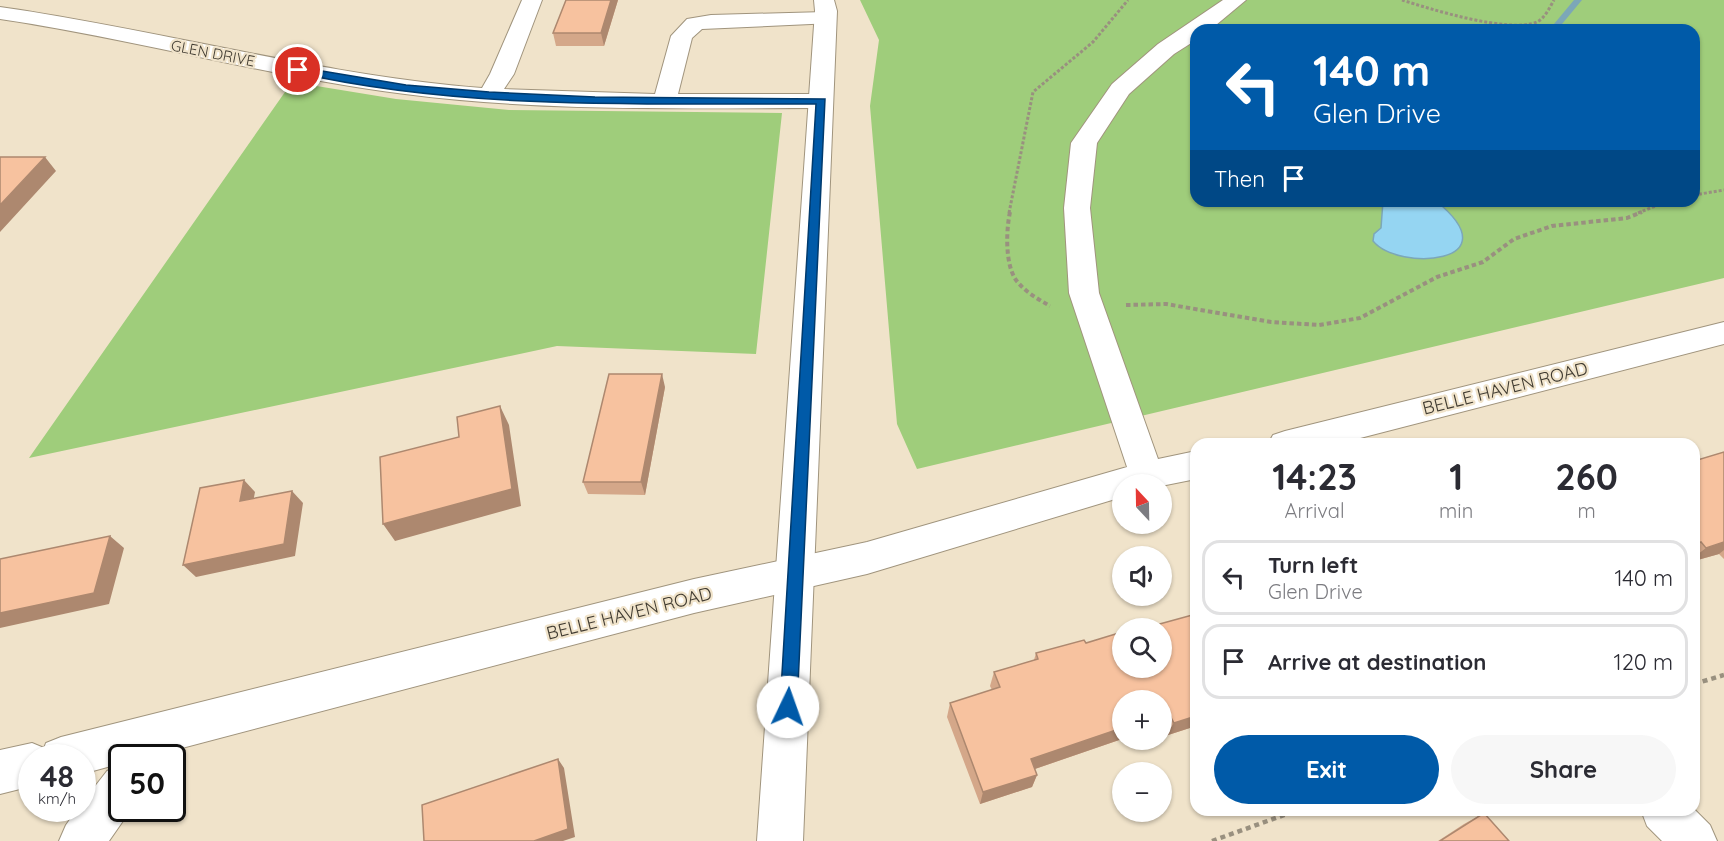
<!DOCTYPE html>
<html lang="en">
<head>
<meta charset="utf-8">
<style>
	:root { --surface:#fff; --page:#f7f7f7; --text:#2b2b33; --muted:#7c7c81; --line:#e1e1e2; --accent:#005aa8 }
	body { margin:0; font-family:Quicksand,sans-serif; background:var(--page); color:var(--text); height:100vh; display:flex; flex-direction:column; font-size:22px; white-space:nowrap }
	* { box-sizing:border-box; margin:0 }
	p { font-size:20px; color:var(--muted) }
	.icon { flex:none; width:33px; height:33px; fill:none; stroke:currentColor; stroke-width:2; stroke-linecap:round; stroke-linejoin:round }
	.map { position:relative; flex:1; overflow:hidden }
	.details { position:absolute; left:1190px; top:438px; width:510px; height:378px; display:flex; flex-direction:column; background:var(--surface); border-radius:18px; box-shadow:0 2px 4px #0004 }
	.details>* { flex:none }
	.banner { position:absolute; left:1190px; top:24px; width:510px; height:183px; border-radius:18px; box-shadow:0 2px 4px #0004; background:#005aa8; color:#fff; overflow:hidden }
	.needle { width:39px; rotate:338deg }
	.controls { position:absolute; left:1112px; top:474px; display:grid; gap:12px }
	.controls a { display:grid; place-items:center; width:60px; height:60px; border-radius:50%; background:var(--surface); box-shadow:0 2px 4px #0004; font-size:30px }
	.speed { position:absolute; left:18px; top:744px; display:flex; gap:12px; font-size:30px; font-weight:700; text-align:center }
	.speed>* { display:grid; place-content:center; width:78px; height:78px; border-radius:50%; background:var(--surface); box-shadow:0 2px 4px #0004; line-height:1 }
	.speed small { font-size:15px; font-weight:400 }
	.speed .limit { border:3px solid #111; border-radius:9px; background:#fff; color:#111 }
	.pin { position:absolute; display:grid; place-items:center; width:51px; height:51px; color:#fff; margin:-26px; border:3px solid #fff; border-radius:50%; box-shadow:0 2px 6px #0007 }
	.me { position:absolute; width:66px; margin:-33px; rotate:3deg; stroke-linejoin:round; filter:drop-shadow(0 0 4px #0008) }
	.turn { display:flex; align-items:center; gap:21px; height:126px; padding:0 24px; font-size:27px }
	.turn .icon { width:78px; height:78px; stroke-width:2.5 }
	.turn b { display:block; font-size:42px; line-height:51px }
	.then { display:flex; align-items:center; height:57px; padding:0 24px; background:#0003; gap:12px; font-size:22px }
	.eta { display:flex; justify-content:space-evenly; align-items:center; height:102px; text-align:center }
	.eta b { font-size:36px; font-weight:700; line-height:42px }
	.button { display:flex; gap:12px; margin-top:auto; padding:12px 24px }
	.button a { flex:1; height:69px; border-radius:36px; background:var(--accent); color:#fff; font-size:24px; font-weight:700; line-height:69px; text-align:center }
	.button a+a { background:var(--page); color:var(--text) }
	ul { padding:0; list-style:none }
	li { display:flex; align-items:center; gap:18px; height:75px; margin:0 12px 9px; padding:0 12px; border:3px solid var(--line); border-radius:18px }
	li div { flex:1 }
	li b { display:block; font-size:22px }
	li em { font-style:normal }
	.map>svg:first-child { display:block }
	.green { fill:#9fcd7b; fill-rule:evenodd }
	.water { fill:#95d5f2; stroke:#7ca7b8; stroke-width:1.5 }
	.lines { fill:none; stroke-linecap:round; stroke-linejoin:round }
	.stream { fill:#7ca7b8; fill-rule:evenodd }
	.minor-casing { stroke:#a0947d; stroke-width:2 }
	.major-casing { stroke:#a0947d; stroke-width:2 }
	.path-far2 { stroke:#99907f; stroke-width:3; stroke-dasharray:3 2; stroke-linecap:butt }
	.path-far1 { stroke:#99907f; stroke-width:4; stroke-dasharray:4.5 3; stroke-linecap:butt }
	.path { stroke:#99907f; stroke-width:4.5; stroke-dasharray:5 4; stroke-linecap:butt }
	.minor { fill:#fff; fill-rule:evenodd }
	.major { fill:#fff; fill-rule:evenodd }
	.wall { fill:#d4a789 }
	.shaded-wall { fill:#ad886f }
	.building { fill:#f7c29f; stroke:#ad886f; stroke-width:1.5 }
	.route { fill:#005aa8; stroke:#003a6d; stroke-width:1.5 }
	.labels { text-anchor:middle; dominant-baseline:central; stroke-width:4.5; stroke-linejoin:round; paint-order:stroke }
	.far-street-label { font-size:15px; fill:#403b31; stroke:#f0e3ca }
	.street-label { font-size:18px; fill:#403b31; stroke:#f0e3ca }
</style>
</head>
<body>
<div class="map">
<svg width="1724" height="841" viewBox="0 0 1724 841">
	<rect width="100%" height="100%" fill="#f0e3ca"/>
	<path class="green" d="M860 0H1724V278L917 469 897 424 870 106 879 40ZM1196 30H1694V201H1196Z
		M292 82 396 99 509 110 782 113 756 354 557 346 29 458Z"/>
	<path class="water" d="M1383 201H1436C1514 264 1398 272 1373 241L1374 234 1381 228Z"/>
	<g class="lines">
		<path class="stream" d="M1574 0H1582L1557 30H1549Z"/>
		<g class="minor-casing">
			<path id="minor" d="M522 0H542L514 74 504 89 655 94 671 36 687 19 711 15 825 12 833 13 836 18 833 23 702 29 692 38 678 94H821L829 96 833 101 829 106 821 108C682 108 543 112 405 94 269 77 136 39 0 19V7C161 30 319 75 482 88L490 74Z
				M1223 0H1246L1210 30H1196V40L1174 54 1129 94 1097 143 1090 208 1099 293 1158 459 1196 451V479L1161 486 1122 484V497L867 574 694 613 144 758H122V763L82 774V758H32V786L0 794V750L32 743 44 748 46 743 61 737 694 579 867 542 1127 467 1069 293 1064 208 1071 143 1112 84 1158 44Z
				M1724 322V344L1337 444H1268L1273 435 1285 431Z
				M122 764V808H132L109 841H59L66 825 78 808H82V803L107 771Z
				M1694 809 1710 825 1717 841H1662L1647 826 1641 810Z"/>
		</g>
		<g class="major-casing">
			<path id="major" d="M814 0H834L837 11 803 841H757L815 11Z"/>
		</g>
		<path class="path-far2" d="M1402 0C1430 9 1510 34 1537 22 1545 18 1550 7 1554 0
			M1694 195 1724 190
			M1009 213 1033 92 1093 42 1128 0
			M1638 213 1668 201"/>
		<path class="path-far1" d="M1010 212C1006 231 1005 264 1016 280 1025 292 1038 299 1050 306
			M1126 305 1166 304 1271 322 1319 325 1360 318 1437 277 1483 262 1514 239 1552 226 1627 218 1642 212"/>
		<path class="path" d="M1694 684 1724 675
			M1212 841 1298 810"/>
		<use href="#minor" class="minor"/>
		<use href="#major" class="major"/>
	</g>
	<path class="wall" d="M566 0H618L604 46H556L553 33Z
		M665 387 645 495 588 494 583 482Z
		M1724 452V559L1719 554 1694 561V461Z
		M1196 614V726L1165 736 1161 730V700L1122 739 1035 769 1037 775 1032 787 980 804 947 717 950 703 992 690 990 686 994 672 1034 660 1036 653 1086 643 1122 668Z
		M1484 813 1509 841H1438L1464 824Z"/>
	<path class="shaded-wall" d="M611 0H618L604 46 601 33Z
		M45 157 56 171 0 232V205Z
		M662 374 665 387 645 495 641 482Z
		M500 406 509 425 521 506 395 541 383 524Z
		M244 480 255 492 251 513 240 501Z
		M292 491 303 503 295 556 196 577 183 565Z
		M110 536 124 548 109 604 0 628V613Z
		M1724 542V550L1719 554 1694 561V557L1706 548Z
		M1168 712 1161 723V714Z
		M1196 716V726L1165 736 1174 723Z
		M1122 728V739L1026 772 1031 759Z
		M558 759 564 768 575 837 563 841H534Z
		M1037 775 1032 787 980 804 983 792Z"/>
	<path class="building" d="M566 0H611L601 33H553Z
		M0 157H45L0 205Z
		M609 374H662L641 482H583Z
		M500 406 512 489 383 524 380 457 459 437 457 417Z
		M1724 452V542L1706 548 1701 542 1694 545V461Z
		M244 480 240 501 292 491 284 544 183 565 200 488Z
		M110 536 94 593 0 613V559Z
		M1196 614V716L1174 723 1168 712 1161 714V700H1122V728L1031 759 1037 775 983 792 950 703 1000 687 994 672 1038 659 1036 653 1084 640 1086 643 1122 632V668H1161V628H1145Z
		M558 759 568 829 534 841H424L422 805Z
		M1484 813 1509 841H1440Z"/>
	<path class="route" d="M298 67 406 85 489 92 595 97 825 99 797 707 794 713 788 716 782 713 780 707 816 104C643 103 465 111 294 72V68Z"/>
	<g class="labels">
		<g class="far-street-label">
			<text transform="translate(213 53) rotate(11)">GLEN DRIVE</text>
		</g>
		<g class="street-label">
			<text transform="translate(1505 388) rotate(-14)">BELLE HAVEN ROAD</text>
			<text transform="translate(629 613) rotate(-14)">BELLE HAVEN ROAD</text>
		</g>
	</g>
</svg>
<div class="controls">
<a><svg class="needle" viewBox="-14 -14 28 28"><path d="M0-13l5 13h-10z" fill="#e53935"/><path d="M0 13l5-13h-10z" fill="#7c7c81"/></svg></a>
<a><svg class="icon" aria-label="sound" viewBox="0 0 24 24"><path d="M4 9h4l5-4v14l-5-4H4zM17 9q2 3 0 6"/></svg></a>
<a><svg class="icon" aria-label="search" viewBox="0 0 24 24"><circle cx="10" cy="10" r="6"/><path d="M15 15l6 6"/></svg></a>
<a>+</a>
<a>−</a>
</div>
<div class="speed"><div>48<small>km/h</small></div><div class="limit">50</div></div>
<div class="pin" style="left:298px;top:70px;background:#d93025"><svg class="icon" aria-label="arrive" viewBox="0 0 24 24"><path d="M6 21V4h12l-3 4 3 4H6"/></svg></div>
<svg class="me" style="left:788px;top:707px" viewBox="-20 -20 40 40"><circle r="19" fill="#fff"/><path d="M0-13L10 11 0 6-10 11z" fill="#005aa8"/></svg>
<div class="banner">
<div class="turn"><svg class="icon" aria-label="left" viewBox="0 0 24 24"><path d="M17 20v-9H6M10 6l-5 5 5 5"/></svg><div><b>140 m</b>Glen Drive</div></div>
<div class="then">Then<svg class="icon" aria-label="arrive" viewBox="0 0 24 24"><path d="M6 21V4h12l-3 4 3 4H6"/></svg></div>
</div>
<section class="details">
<div class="eta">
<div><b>14:23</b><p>Arrival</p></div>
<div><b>1</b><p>min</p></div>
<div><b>260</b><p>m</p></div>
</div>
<ul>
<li><svg class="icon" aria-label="left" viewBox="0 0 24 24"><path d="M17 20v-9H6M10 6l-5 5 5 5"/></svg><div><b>Turn left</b><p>Glen Drive</p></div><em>140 m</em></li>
<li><svg class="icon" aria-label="arrive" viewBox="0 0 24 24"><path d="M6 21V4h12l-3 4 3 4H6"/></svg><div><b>Arrive at destination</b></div><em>120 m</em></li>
</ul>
<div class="button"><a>Exit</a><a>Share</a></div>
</section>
</div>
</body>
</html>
